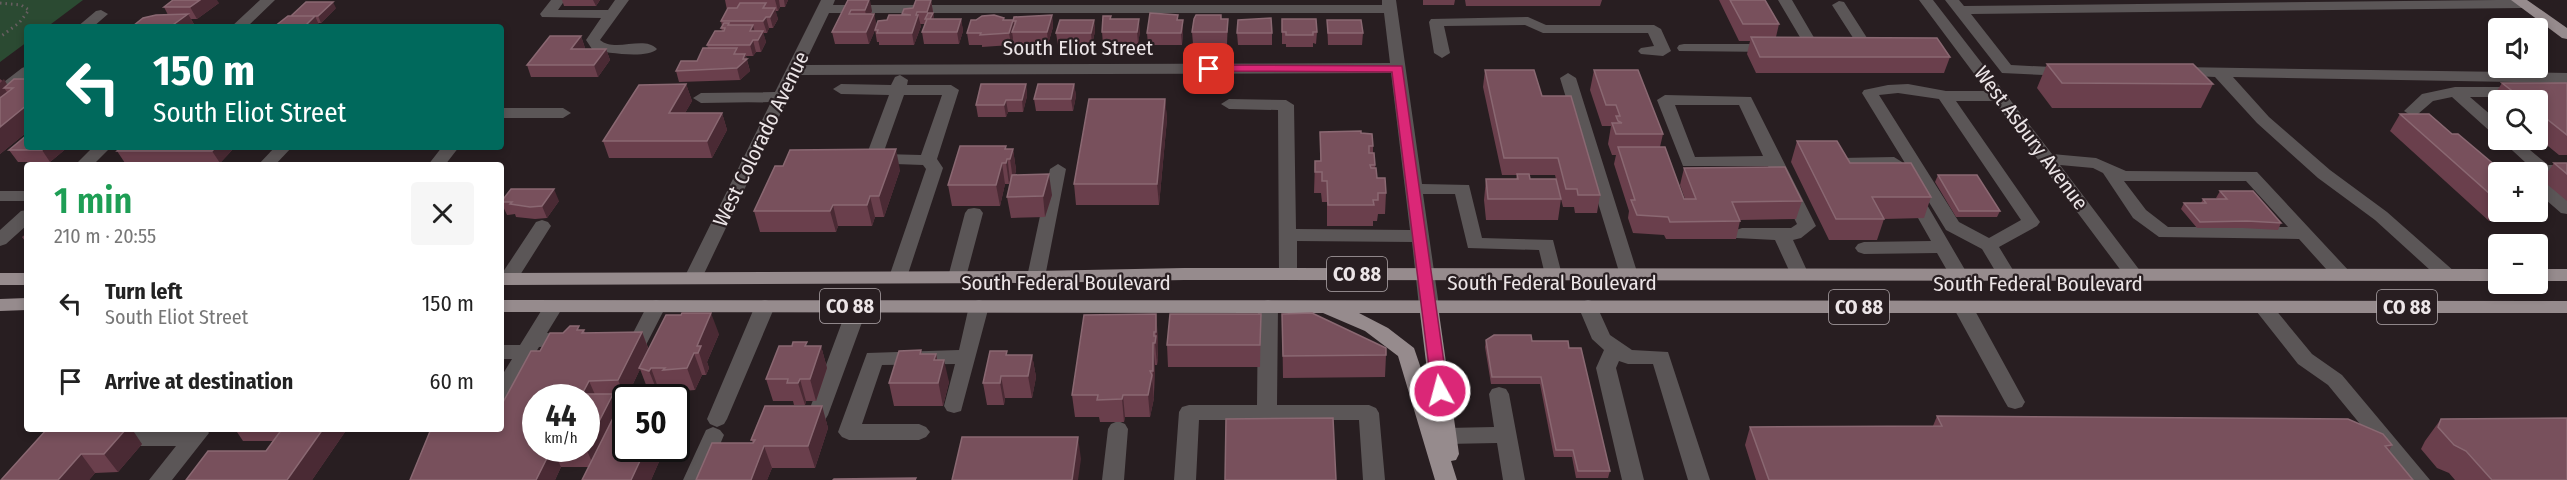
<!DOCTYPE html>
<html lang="en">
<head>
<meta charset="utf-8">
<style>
	:root { --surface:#fff; --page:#f6f6f6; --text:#222; --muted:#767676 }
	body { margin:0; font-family:"Fira Sans Condensed",sans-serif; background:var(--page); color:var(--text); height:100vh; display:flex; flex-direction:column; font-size:22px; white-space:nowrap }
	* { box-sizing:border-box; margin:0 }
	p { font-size:20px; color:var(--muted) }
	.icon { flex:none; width:33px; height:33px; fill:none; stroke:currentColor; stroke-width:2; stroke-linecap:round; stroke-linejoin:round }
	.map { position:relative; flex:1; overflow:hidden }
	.sheet { position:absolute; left:24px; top:162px; width:480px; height:270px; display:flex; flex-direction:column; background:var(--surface); border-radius:6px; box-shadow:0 3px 9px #0003 }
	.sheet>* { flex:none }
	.hud { position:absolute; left:24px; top:24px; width:480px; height:126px; border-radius:6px; box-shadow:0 3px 9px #0003; background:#00695c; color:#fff; overflow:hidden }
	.buttons { position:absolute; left:2488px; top:18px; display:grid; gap:12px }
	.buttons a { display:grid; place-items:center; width:60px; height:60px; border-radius:6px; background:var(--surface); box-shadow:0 3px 9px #0003; font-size:30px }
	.speed { position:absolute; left:522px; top:384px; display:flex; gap:12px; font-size:30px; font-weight:700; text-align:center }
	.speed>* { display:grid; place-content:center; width:78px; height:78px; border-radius:50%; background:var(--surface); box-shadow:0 3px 9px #0003; line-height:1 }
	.speed small { font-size:15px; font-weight:400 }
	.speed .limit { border:3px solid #111; border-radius:9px; background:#fff; color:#111 }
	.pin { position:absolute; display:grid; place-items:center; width:51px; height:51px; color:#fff; margin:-26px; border-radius:12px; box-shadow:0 3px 9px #0006 }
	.me { position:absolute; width:66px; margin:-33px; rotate:353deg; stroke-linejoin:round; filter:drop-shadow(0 0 4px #0008) }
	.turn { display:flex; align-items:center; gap:21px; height:126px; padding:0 30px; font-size:27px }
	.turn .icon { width:78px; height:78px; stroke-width:2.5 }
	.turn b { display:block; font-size:42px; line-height:51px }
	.round { display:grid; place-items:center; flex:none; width:63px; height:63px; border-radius:6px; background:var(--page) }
	.summary { display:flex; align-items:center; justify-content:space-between; height:102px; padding:0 30px }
	h1 { font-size:36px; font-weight:600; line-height:45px; color:#1e9e55 }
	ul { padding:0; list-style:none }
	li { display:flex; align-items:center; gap:18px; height:78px; padding:0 30px }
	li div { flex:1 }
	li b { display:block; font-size:22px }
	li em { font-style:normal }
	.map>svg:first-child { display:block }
	.green { fill:#2b4a32 }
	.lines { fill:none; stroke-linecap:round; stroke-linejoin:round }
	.path { stroke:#685f61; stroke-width:3; stroke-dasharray:1.5 4; stroke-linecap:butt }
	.minor { fill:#5b5657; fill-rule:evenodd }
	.major { fill:#968b8d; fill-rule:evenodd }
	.wall { fill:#6a3f4c }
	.shaded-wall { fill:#4a2a34 }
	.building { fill:#78505c; stroke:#8a6872; stroke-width:1.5 }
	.route { fill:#db2777; stroke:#8e194d; stroke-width:1.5 }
	.labels { text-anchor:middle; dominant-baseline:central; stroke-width:4.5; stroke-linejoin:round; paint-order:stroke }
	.shield { fill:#281e21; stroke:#b1a9ac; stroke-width:1.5 }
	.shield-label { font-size:20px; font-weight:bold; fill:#ece5e7 }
	.street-label { font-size:21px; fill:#ece5e7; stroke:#281e21 }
</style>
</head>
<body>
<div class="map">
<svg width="2567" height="480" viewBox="0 0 2567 480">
	<rect width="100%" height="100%" fill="#281e21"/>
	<path class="green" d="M0 0H83L47 27H27V42L0 62Z"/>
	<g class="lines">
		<path class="path" d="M0 3 21 5 29 10 19 23 0 37"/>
		<path class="minor" d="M260 0H275L247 27H231Z
			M551 0H565L558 10H608L615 0H629L600 40C615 53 644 35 657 49 648 59 605 53 592 49L586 40 601 18 542 17 540 14Z
			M821 0H835L833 5H1382V0H1396L1422 184 1469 185 1482 238 1553 240 1562 275 1560 279H1546L1539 250 1468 248 1455 194H1423L1439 306 1436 310 1429 312 1422 310 1419 306 1412 242 1297 241V274L1295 278H1281L1279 274 1278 110 1229 109 1221 104 1229 99 1286 100 1294 105 1296 229 1410 230 1391 73 799 75 702 278 700 282H686L684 278 771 102 701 103 693 98 701 93 775 92ZM829 13H1384L1390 63 804 65Z
			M1778 0H1792L1816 41 1814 44H1804Z
			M1919 0H1933L2052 154 2096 158 2126 171 2257 172 2350 272 2352 276 2350 280H2336L2299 239 2159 237 2133 218 2103 173 2093 168 2060 165 2144 276 2142 280H2128L1994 101H1956L2040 222 2037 226 1999 247 2016 275 2014 279H2000L1982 249 1946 230 1862 93 1864 90 1888 85 1908 84 1946 91H1987ZM1898 93 1939 99 2021 220 1989 238 1959 222 1879 95ZM2124 181H2246L2288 227H2168L2146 210Z
			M1945 0H1959L1964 6 2496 0H2524L2530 4 2523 8 1971 14 2011 65 2072 68 2075 71 2072 74 2067 76 2002 73Z
			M1839 1 1844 2 1869 41 1867 44 1862 45 1857 44 1832 5Z
			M101 10 108 14 93 27H77L96 11Z
			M1528 17 1546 25H1654L1661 29 1671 51 1663 56 1641 54 1638 51 1641 48 1654 46 1648 33H1543L1525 25 1444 26 1450 53 1442 58 1434 53 1429 22 1431 19Z
			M1684 44H1773L1780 48 1773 52 1679 51 1677 48 1679 45Z
			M27 66V79L17 86H27V96L0 95V85L22 68Z
			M2179 67 2567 73V83L2233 77 2269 117 2330 170 2387 212 2455 272 2457 276 2455 280H2441L2375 220 2318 178 2257 123 2215 77 2174 75 2171 72Z
			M1568 73 1576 78 1638 275 1636 279H1622L1620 275 1560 78Z
			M900 75 908 80 907 85H951L959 90 937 159 943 168 907 277 905 281H891L889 277 926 169 923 165 867 163 865 159 889 95 841 94 833 89 841 84 891 85 895 77ZM904 95H942L921 155 883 154Z
			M2455 87H2552L2567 90V100L2552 97H2470L2499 122V136L2493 134 2452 97 2433 101 2418 114 2412 116 2404 111 2422 94Z
			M1665 95 1751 97 1816 226 1801 238 1793 240 1809 275 1807 279H1793L1775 240 1736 238 1733 234 1736 230 1742 228H1791L1797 224 1768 166H1683L1657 100ZM1675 105H1739L1763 156 1695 157Z
			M501 108H563L571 113 563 118H501Z
			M2501 140H2518L2548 165H2567V175L2538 174Z
			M93 147H111L93 165H75Z
			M275 147H292L275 165H258Z
			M442 147H459L445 165H428Z
			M1894 157 1902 162 1968 275 1966 279H1952L1937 253 1864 254 1858 252 1855 248 1858 244 1864 242 1931 241 1889 167 1840 168 1832 163 1840 158Z
			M1058 164 1066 169 1045 277 1043 281H1029L1027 277 1050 169Z
			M2538 179 2544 180 2567 200V214L2561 213 2538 193Z
			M0 191H27V201H0Z
			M974 208 980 209 983 213 966 277 964 281H950L948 277 965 213 968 209Z
			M27 210V225L6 244 0 246V230L21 211Z
			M542 220 548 222 551 226 515 283H501V275L536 222Z
			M656 300 663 302 666 306 646 345 639 347 615 345 612 340 615 335 633 333 649 302Z
			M765 300 772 302 775 306 727 419 724 424 717 427 710 424 707 419 755 306 758 302Z
			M858 300 865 302 868 306 828 415 825 420 805 424 798 421 795 416 798 411 810 408 848 306 851 302Z
			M979 300 986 302 989 306 961 411 954 413 947 411 944 406 955 364 882 365 862 424H919L926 427 930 432 926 437 919 440H849L842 437 838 432 867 353 959 350 969 306 972 302Z
			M1268 300 1275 302 1278 306 1277 405H1369L1376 408 1379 413 1385 480H1363L1359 420H1199L1196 480H1174L1179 412 1182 407 1189 405H1257L1258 306 1261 302Z
			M1588 300 1595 302 1610 335 1632 350 1668 352 1710 480H1688L1653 364H1628L1619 361 1616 368 1644 480H1622L1596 368 1604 350 1592 339 1578 306 1581 302Z
			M553 301 560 303 563 307 547 333 577 335 580 340 577 345 539 347 508 399 501 401V377L512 359H501V345H520L546 303Z
			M1963 301 1970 303 1973 307 2025 402 2022 407 2015 409 2008 407 2005 402 1953 307 1956 303Z
			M2263 301 2270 303 2312 354 2342 375 2430 480H2406L2328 385 2298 364 2253 307 2256 303Z
			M1499 387 1506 389 1509 394 1525 480H1503L1497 443 1446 444 1439 441 1435 436 1439 431 1446 428 1494 427 1489 394 1492 389Z
			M1118 421 1125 424 1128 429 1124 480H1102L1108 429 1111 424Z
			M713 427 720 430 724 435 705 480H683L706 430Z
			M189 429H206L209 433 172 480H149L176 446H114L107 444 103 438 107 432 114 430Z"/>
		<path class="major" d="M2511 0H2527L2567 28V39L2562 38Z
			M1184 268 2499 269V281L1184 280 1036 283 501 285V273L1036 271Z
			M2538 269H2567V281H2538Z
			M0 273H27V285H0Z
			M27 298V310L0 311V299Z
			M501 300 2567 301V313H1439L1459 454 1456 460 1451 461 1457 480H1435L1398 356 1365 331 1323 313 501 312ZM1359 313H1420L1430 395 1414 348 1388 328Z"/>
	</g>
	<path class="wall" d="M562 0H600L596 6H564Z
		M725 0H788L785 7H780L778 11H775L778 19 773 28H769L767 33H763L766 42 761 52H756L753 56H746L750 71 740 80 679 82 676 71 697 61 708 48 707 45 722 31 721 28 722 26 721 21 727 10Z
		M848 0 872 11 871 14H874L876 25 902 15V14L931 0 934 19H961L963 31 959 44H924L922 32 925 24H920L921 26 914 45H879V42H877L875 30 869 44H835L832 32Z
		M1423 0H1455L1454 5H1423Z
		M1465 0H1602L1600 6H1466Z
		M1719 0H1765L1779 24 1776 37 1950 57 1944 73H1756L1747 54 1750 41H1739Z
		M219 3 197 19H191L195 26 193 27H133V26L168 15 164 7Z
		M336 8 321 23H318L320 27H274Z
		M1052 15 1053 27 1048 44H1013V38L1011 45 982 47V45H969L967 33 976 20H1005L1014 27 1013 21Z
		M1178 15V20H1183V31L1182 45H1148L1147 33Z
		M1111 19 1140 31 1138 44H1103L1102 32Z
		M1221 19H1228L1227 44H1193L1192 32Z
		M1282 19 1317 32 1316 44 1313 43V47H1286V44H1282Z
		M1094 20 1095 31 1092 45H1058L1056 33Z
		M1327 20 1363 33 1362 45H1328Z
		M1237 33H1272V45H1238Z
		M581 36 585 48 584 49H606L610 60 598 77H531L527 65Z
		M2047 64 2213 84 2201 108H2052L2037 88Z
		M1485 70 1542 96 1600 195 1597 213H1575L1574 207H1563L1555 175H1529L1530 179 1561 199 1558 220H1486L1484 200 1486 179H1516L1517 175H1502L1483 87Z
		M1594 70 1663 134 1660 147 1684 199H1685L1680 185 1684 168 1802 201 1796 219 1740 220V221L1736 239H1666L1664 235 1633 233 1628 218 1629 211 1614 164 1616 155H1612L1608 144 1611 126H1602L1590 90Z
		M0 79 8 85 27 79V132L0 154Z
		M2502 83H2567V155H2559L2538 138V100H2499V106L2491 100Z
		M686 84 692 101 685 113H722L727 130 712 158H609L603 141Z
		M1026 84 1027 96 1023 112H1008L1006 117H978L976 105Z
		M1074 84 1076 96 1073 111H1036L1034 99Z
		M1165 99 1167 119 1159 205H1076L1074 184Z
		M2400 114 2452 134 2499 172V212H2529L2522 221H2489L2390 131Z
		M1320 132 1361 133 1373 146V153L1375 165 1377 178 1386 193 1385 214H1378L1377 221H1373V226H1327V202H1322L1321 193H1314L1315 161H1320Z
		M1797 141 1931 197 1924 218 1884 219 1877 240H1829L1791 162Z
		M1006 146V149H1013L1016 170 1015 175 1052 195 1045 217 1011 218 1007 197 1011 180H1010L1009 184H1005L1000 206H952L948 185Z
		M27 147H68L50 162H18L9 150Z
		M235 147 220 163H125L117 151Z
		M2554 163H2567V201L2542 180Z
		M900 170 884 217H875L872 226H838L836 232H760L754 211Z
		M1938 175 2000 211 1997 217H1956L1935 182Z
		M2220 191 2281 223 2278 230 2243 228H2197L2181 209 2184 203H2201L2203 199H2218L2216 198Z
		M559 201 547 218 535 219 516 217 515 214 507 215 501 202Z
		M27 233V244L22 237Z
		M1156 314 1158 358 1157 365H1155L1154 393V398L1150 417H1125L1124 422H1100L1099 417H1075L1072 395Z
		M1261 314 1260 367H1168L1167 345Z
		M1282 314 1386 355 1385 377 1283 378Z
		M581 330H584L585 333 642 332 649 350 719 334 707 362 709 368 706 375H702L695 390 672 392 671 390H659L658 393 648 390 640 369 626 399H616L621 412 618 418 665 448 651 480H582L589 467H561L555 480 501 429 540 351 563 333Z
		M1486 340 1532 341 1569 348 1610 471 1608 478H1576L1572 457H1554L1540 384H1491L1485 347Z
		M808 346H821L827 368 816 401H806L805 405H794L793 401H773L766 379Z
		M921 350 922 354H936L937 360 949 382 943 406H894L889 383Z
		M1032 355 1036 377 1032 398H1005L1004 405H987L983 383Z
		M822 406 828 428 815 468H772L767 480H696L753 443 751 440Z
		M1937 416 2392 445 2389 451 2413 480H1756L1745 445 1750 427 1933 426Z
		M2441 419 2567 480H2455L2449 473 2437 468 2421 449 2425 441Z
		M47 429 142 444 118 472 95 473 89 480H1Z
		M235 429H347L312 480 266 451 273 441H243Z"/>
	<path class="shaded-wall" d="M200 0H217L219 3 197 19 190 7Z
		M593 0H600L596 6Z
		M775 0H779L780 7 778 11Z
		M784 0H788L785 7Z
		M870 0 872 11 867 21 865 10Z
		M931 0 935 24 932 31 927 12Z
		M333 2 336 8 321 23 318 16Z
		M775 8 778 19 773 28 770 17Z
		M917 12 918 17V15L921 26 914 45 912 33Z
		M188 14 195 26 193 27H170Z
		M874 14 877 26 869 44 866 32Z
		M1052 15 1053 27 1048 44 1047 32Z
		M315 16 320 27H304Z
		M766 17 769 28 767 33 763 21Z
		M961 19 963 31 959 44 957 32Z
		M1139 19 1140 31 1138 44 1137 32Z
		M1013 20 1014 32H1012L1013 38 1011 45 1009 33Z
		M1094 20 1095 31 1092 45 1091 33Z
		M1183 20V31L1182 45 1181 33Z
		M753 25 756 37 753 40 756 52 753 56 750 45V31Z
		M763 31 766 42 761 52 758 40Z
		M581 36 585 48 575 60 571 49Z
		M606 49 610 60 598 77 594 65Z
		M745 54 750 71 740 80 737 68Z
		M4 79 9 88H4L12 99 5 104 0 96V83Z
		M686 84 692 101 675 130 669 113Z
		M1026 84 1027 96 1023 112 1022 100Z
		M1074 84 1076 96 1073 111 1071 99Z
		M1165 99 1167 119 1159 205 1157 184Z
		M1006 100 1008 112 1006 117 1004 105Z
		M27 105V132L0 154V127Z
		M722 113 727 130 712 158 707 141Z
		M1006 146 1010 180 1009 184 1006 163 1005 149Z
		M45 147H68L50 162 42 150Z
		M216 147H235L220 163 212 151Z
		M896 149 900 170 884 217 879 196Z
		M1013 149 1016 170 1013 180 1010 159Z
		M1002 163 1005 184 1000 206 996 185Z
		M1049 174 1052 195 1045 217 1043 196Z
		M554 189 559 201 547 218 542 206Z
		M870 196 875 217 872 226 867 205Z
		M833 205 838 226 836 232 830 211Z
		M711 313 719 334 707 362 709 368 706 375 697 346Z
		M1156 314 1158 336V354L1156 332Z
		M642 332 649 351 626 398 618 380Z
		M1156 336 1158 358 1157 365 1155 343Z
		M1153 343 1155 365 1154 393 1153 371Z
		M821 346 827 368 816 401 810 379Z
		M694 353 702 375 695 390 687 368Z
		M936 354 940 376 944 360 949 382 943 406 934 360Z
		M1032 355 1036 377 1032 398 1028 376Z
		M651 368 659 390 658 393 649 371Z
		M1152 375 1154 398 1150 417 1148 395Z
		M1001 376 1005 398 1004 405 1000 383Z
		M800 379 806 401 805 405 798 383Z
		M589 381 597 399 580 398Z
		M613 394 621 412 594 467 586 448Z
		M1123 395 1125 417 1124 422 1122 399Z
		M822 406 828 428 815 468 808 446Z
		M126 429H132L142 444 118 472 104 454Z
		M323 429H347L312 480H287Z
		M1078 437 1081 459 1078 480H1072Z
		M764 446 772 468 767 480H751Z
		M552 448 561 467 555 480H536Z
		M646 448H665L651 480H631Z
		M81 454 95 473 89 480H58Z"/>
	<path class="building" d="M173 0H200L190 7H164Z
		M848 0H869L865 10H851L849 14H874L866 32H832Z
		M916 0H931L927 12H917L916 15H918L912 33H877L878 30H875L878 21 887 20 889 15H911L902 14 904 9 913 8Z
		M1730 0H1765L1779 24H1743Z
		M306 2H333L318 16H291Z
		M740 3H766L763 8H775L770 17H766L763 21H721L728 8H737Z
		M928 13H933L930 19H925Z
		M1150 13 1178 15 1177 20H1183L1181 33H1147Z
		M188 14 170 27H141L142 26H133L143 18 156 15Z
		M994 15 1004 18 1003 20H1013L1009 33 980 35 981 33H967L971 20H976L982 16Z
		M1052 15 1047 32H1012L1016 21H1013L1014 17Z
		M1196 15H1221V19H1228L1227 32H1192L1194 19Z
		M288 16H315L304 27H274Z
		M1103 16H1111L1110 19H1139L1137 32H1102Z
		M1271 18 1272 33H1237L1238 20Z
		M927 19H961L957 32H922Z
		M1282 19H1316L1317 32H1313V35H1286V32H1282Z
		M1060 20H1094L1091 33H1056Z
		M1327 20H1361L1363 33H1328Z
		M724 23H729L728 25H753L750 31H763L758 40H753L750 45H707L715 31H724L725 28H721Z
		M550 36H581L571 49H606L594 65H527Z
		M1751 37 1937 38 1950 57H1760Z
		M703 48H737L734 54H745L743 59H747L737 68 676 71 681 61H697Z
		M2047 64H2193L2213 84 2062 83Z
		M1485 70H1534L1542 96H1571L1600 195H1578L1577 189H1566L1558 158H1504Z
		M1594 70H1638L1663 134H1616L1612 123H1622L1618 121 1616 116H1620L1616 105H1606Z
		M14 79H27V105L0 127V98L13 88H4Z
		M2502 83H2567V135L2538 112V100H2524Z
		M686 84 669 113H722L707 141H603L639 85Z
		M981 84H1026L1022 100H1006L1004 105H976Z
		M1038 84H1074L1071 99H1034Z
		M1089 99H1165L1157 184H1074Z
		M2400 114H2429L2452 134H2458L2503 172H2499V202Z
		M1361 131V133L1372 134 1373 146H1369V153H1374L1375 165H1370L1371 168H1376L1377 178H1385L1386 193H1378V200H1373L1374 205H1328L1327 181H1322V172H1315V161H1321L1320 132Z
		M27 135V147H45L42 150H9Z
		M1797 141H1837L1850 163H1911L1931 197H1872L1884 219H1836Z
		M960 146H1006L1005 149H1013L1010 159H1007L1006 163H1002L996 185H948Z
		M121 147H216L212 151H117Z
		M1618 147H1665L1684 199H1696L1684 168 1785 167 1802 201 1732 202 1740 221 1670 222 1668 217 1637 215 1631 200H1635Z
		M896 149 879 196H870L867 205H833L830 211H754L775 166H783L790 150Z
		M2554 163H2567V174Z
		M1049 174 1043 196 1007 197 1012 175Z
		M1517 174H1529L1530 179H1556L1561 199H1488L1486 179H1518Z
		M1938 175H1977L2000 211H1959Z
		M511 189H554L542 206 530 207 510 204 512 202H501Z
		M2220 191H2253L2281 223 2247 221 2200 222 2184 203H2206L2203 199H2227Z
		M682 313H711L697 346H701L698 353H694L687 368 663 370 665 368H651L649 371 639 368 666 315H681Z
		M1312 313 1386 348V355L1283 356 1282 314Z
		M1156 314V332H1154V336H1156L1155 343H1153V371H1150L1152 375 1148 395H1123L1122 399 1097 400 1098 395H1072L1084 315Z
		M1170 314H1261L1260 345H1167Z
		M570 326H579L577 330H584L582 333 642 332 618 380 589 381 580 398H536V448H552L536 480H410L431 429H501V406L531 351H540L550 333H563Z
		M1494 335H1531L1532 341H1568L1569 348H1581L1610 471H1578L1573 450H1556L1541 377H1492L1486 340Z
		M793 342H807L805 346H821L810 379H800L798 383H787L788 379H766L779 346H792Z
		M921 350 920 354H936L934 360H944L938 383H889L899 351Z
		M990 351H1007L1006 355H1032L1028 376H1001L1000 383H983Z
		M586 394H613L586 447V398H584Z
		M765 406H822L808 446H764L751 480H696L712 443H753L755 440H751Z
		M1937 416 2348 419 2383 434 2392 445 2385 446 2413 480H1769L1750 427 1942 426Z
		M613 418H626V448H646L631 480H582Z
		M1333 418 1336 480H1225L1226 419Z
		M2567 418V480H2492L2466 451 2454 445 2438 427 2441 419Z
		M47 429H126L104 454H81L58 480H1Z
		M282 429H323L287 480H186L208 451H266Z
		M962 437H1078L1072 480H952Z
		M916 478 915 480H833L834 479Z"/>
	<path class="route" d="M1209 65 1402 66 1448 391 1446 395H1435L1432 391 1392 72 1205 71V66Z"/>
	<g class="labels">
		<g class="shield">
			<rect x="1327" y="257" width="60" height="34" rx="4.5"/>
			<rect x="820" y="289" width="60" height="34" rx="4.5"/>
			<rect x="1829" y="290" width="60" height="34" rx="4.5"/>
			<rect x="2377" y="290" width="60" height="34" rx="4.5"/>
		</g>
		<g class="shield-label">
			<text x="1357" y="274">CO 88</text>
			<text x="850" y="306">CO 88</text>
			<text x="1859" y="307">CO 88</text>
			<text x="2407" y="307">CO 88</text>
		</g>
		<g class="street-label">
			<text x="1078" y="48">South Eliot Street</text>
			<text transform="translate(2031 138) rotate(53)">West Asbury Avenue</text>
			<text transform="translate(761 139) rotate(-64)">West Colorado Avenue</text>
			<text x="1066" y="283">South Federal Boulevard</text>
			<text x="1552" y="283">South Federal Boulevard</text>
			<text x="2038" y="284">South Federal Boulevard</text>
		</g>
	</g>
</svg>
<div class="buttons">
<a><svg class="icon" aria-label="sound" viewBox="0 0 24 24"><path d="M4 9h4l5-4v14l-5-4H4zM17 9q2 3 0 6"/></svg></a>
<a><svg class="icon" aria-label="search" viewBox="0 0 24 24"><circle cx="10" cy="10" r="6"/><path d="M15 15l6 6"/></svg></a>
<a>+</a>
<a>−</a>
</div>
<div class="speed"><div>44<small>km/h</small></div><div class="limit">50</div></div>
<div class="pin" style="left:1209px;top:69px;background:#d93025"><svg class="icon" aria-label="arrive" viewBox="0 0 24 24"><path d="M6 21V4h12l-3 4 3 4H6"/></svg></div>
<svg class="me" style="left:1440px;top:391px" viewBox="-20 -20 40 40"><circle r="17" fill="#db2777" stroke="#fff" stroke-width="3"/><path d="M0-11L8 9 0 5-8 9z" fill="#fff"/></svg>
<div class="hud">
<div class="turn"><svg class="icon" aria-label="left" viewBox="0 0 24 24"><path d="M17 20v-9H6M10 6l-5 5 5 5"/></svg><div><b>150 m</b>South Eliot Street</div></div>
</div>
<section class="sheet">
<div class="summary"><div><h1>1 min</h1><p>210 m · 20:55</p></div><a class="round"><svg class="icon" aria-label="close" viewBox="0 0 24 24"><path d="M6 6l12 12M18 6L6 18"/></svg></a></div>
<ul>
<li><svg class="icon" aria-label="left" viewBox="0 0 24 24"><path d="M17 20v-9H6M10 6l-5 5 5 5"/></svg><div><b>Turn left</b><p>South Eliot Street</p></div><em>150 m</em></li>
<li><svg class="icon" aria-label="arrive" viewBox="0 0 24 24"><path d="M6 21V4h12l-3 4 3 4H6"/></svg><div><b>Arrive at destination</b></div><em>60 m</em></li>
</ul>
</section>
</div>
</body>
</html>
